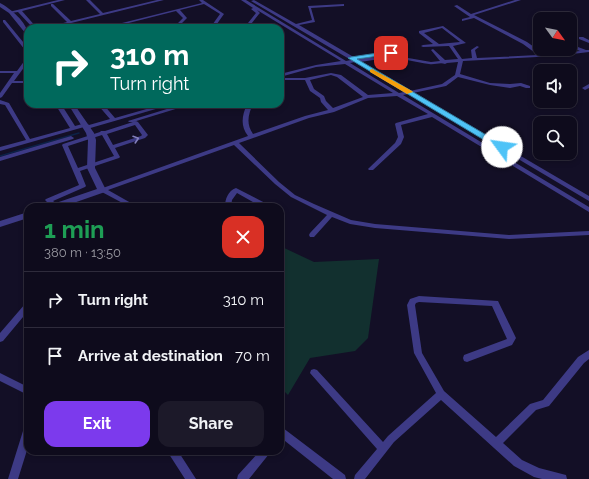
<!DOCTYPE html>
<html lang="en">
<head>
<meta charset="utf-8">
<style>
	:root { --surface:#0e0b1c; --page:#1c1929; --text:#f1f3f6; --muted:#9b9ba3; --line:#2e2b3b; --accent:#7c3aed }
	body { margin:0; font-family:Raleway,sans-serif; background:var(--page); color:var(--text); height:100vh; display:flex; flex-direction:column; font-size:15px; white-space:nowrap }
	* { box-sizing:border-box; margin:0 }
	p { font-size:13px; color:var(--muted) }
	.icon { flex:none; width:22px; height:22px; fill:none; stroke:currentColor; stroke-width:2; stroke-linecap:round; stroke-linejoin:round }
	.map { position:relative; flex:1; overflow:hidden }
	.panel { position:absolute; left:24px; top:203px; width:260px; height:252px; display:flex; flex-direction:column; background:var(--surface); border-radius:12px; box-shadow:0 2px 6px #0003,0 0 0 1px var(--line) }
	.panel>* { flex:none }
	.top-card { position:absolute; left:24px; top:24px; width:260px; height:84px; border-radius:12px; box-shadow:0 2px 6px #0003,0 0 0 1px var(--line); background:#00695c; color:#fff; overflow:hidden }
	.needle { width:26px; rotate:123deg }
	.tools { position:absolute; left:533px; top:12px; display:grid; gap:8px }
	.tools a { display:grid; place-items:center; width:44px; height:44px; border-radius:8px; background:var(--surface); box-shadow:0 2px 6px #0003,0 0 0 1px var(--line); font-size:20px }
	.pin { position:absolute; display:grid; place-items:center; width:34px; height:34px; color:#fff; margin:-17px; border-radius:8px; box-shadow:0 2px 6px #0006 }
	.me { position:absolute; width:44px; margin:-22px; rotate:301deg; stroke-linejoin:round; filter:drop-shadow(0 0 3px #0008) }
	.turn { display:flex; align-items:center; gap:14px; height:84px; padding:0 20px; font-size:18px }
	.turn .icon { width:52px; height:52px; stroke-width:2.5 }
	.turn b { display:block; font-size:28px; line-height:34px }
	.round { display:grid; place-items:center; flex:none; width:42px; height:42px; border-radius:12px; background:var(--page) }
	.summary { display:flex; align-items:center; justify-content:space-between; height:68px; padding:0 20px }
	h1 { font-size:24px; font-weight:700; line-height:30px; color:#1e9e55 }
	.button { display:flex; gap:8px; margin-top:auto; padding:8px 20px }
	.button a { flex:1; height:46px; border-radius:12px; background:var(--accent); color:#fff; font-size:16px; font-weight:700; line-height:46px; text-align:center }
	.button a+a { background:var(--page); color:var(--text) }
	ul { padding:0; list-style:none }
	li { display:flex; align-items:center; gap:12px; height:56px; padding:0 20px; border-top:1px solid var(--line) }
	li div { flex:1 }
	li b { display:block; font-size:15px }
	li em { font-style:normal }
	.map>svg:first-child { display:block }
	.green { fill:#12302f }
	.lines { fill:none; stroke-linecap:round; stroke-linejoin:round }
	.stream { stroke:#0c2248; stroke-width:1.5 }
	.minor { fill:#3d3a85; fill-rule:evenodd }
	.tertiary { fill:#3d3a85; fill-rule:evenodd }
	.oneway { stroke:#837fbc }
	.route { fill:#4fc3f7; stroke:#337fa1 }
	.slow { fill:#f59e0b }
</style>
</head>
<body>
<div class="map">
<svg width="589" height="479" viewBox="0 0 589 479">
	<rect width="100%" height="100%" fill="#130f26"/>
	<path class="green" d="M280 246 314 262 379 259 368 338 355 351 310 358 288 395 280 387Z"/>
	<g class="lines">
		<path class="stream" d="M0 156 79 133"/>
		<path class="minor" d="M58 0H65L22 11 37 28H33L18 12 11 13 9 12Z
			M86 0H90L103 13 157 0H164L51 28H44L67 22 51 6V4H53L71 21 100 14Z
			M199 0H203L224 14 214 28H210L220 14 204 4 180 10 187 18 177 28H173L183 18 176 11 109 28H102L202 3Z
			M241 0H246L346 61 351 60 251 1 254 0 296 24 312 20 308 6 344 4V6H343L311 8 315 22 299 25 357 59 387 56H397L431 62 440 61 431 50 433 49 445 60 458 59 449 46 423 47 421 46 423 45 433 44 419 33V31L443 26 466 43 453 46 462 59 472 58 471 50 477 46 479 47 475 50 477 58 538 55 523 44 474 18 462 21V19L470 17 454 6 457 5 471 14 515 0H521L474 15 527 42 544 54 580 51 570 47V44L586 50H589V52L556 56 463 61 460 74 490 83 510 84 521 83 530 86V88H526L520 86 510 88 490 85 458 77 446 86 413 93 589 196V201L408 94 403 95 589 207V212L432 117 401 125 404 137 401 144 373 170H369L368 169 369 168 395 143 398 137 395 124 396 123 428 114 397 96 368 98 334 112 309 118 239 143 279 182 295 195 314 204 351 220 375 224 509 235 589 231V235L509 239 375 228 350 224 332 217 314 237H310L309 235 310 233 327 215 291 197 275 184 234 145 108 190 138 207H130L100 191 99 190 100 189 248 136C240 125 242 116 247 104H253C248 115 246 124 253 134L305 116 328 110 321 102 320 98 310 91 305 80H280V78H305L331 73 341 75 368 95 393 93 345 64 316 67 280 77V74L316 65 341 61 257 10 260 13 259 14 248 28H244L256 13 251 9 253 8ZM442 28 460 42 439 44 424 33ZM387 58C401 58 415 62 429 64 435 65 440 62 445 64L447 63 458 62 455 75 442 84 410 91 360 62ZM355 62 404 92 399 93 350 63ZM331 75 337 77 363 97 333 108 326 101 324 96 314 89 310 80Z
			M3 20H5L28 48V62L14 81H28V83H12L2 97 0 98V93L14 73H0V71H17L25 60V50L3 22Z
			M579 37H583L589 40V43L579 39Z
			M589 84V88L585 90 582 88Z
			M0 100 9 103 30 139 70 128 55 104H61L75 126 86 123 89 125 110 119 97 104H103L115 118 164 104H173L87 129 84 127 0 151V147L26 140 5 105 0 104Z
			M183 104H192L133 122H129L128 121Z
			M136 121 138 122 148 135 145 138 115 148 120 157 119 158 80 171 86 186 85 187 53 201 57 204 58 207H52L45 200 46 199 79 185 62 145 63 144 100 132 101 131H105ZM135 125 142 135 141 136 113 145 107 134ZM102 135 114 156 78 168 68 146Z
			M71 136 74 138 73 139 0 161V157Z
			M236 188 269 205 270 207H262L237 193 232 200 231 207H225C225 199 228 191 236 188Z
			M419 296 498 301 516 338 512 345 467 362 464 361 463 358 464 355 507 339 492 306 419 302 416 303 415 305 422 353 444 391 496 437 530 404 543 400 578 357 589 350V359L584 363 549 406 536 410 503 443 522 460 539 468 566 475 567 479H542L534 477 514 466 441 400 394 442 365 479H354L355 475 377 449 310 373 311 370 314 369 317 370 383 442 388 436 436 393 414 353 407 305 410 299Z
			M28 303V311L3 341 0 342V333L25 304Z
			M0 373 28 387V395L0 381Z
			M28 427V447L18 479H8L23 431 25 428Z
			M280 427 283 428 345 475 346 479H333L280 437Z
			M167 451H178L196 479H185Z
			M260 451H271L269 454 249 479H237L238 475Z"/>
		<path class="tertiary" d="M0 3C10 8 28 23 28 35L26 34 9 13 0 7Z
			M68 104H74L94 133 96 140 95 168 106 190 105 192 62 207H49L50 205 97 189 87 168 88 140 86 133Z
			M28 212V218L0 227V221Z"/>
	</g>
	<defs><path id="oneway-chevron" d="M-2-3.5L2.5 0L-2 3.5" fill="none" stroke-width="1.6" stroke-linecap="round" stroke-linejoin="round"/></defs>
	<use class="oneway" href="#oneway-chevron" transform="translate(136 139) rotate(-18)"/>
	<path class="route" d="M391 51 394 53V54L357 59 505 146V149H499L348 58 351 57Z"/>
	<path class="slow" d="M372 69 412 91 413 92 407 94 370 72V70Z"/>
</svg>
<div class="tools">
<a><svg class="needle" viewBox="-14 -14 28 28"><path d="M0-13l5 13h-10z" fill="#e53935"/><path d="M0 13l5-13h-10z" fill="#9b9ba3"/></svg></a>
<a><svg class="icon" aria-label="sound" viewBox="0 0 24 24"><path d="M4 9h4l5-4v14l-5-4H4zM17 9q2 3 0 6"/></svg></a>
<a><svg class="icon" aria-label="search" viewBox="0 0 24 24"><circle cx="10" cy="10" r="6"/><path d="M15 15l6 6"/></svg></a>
</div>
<div class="pin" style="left:391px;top:53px;background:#d93025"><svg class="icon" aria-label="arrive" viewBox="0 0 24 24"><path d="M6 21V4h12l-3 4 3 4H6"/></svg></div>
<svg class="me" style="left:502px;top:147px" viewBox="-20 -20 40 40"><circle r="19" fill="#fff"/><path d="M0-13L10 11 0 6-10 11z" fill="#4fc3f7"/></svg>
<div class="top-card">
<div class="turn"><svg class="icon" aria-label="right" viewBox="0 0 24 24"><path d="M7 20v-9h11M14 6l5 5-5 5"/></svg><div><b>310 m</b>Turn right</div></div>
</div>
<section class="panel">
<div class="summary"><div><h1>1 min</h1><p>380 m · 13:50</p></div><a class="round" style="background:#d93025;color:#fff"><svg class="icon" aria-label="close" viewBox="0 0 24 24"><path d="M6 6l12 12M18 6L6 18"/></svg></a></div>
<ul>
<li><svg class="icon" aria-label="right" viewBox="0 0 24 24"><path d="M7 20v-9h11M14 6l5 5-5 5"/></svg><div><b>Turn right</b></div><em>310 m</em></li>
<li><svg class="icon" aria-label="arrive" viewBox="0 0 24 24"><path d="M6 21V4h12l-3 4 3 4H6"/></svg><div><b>Arrive at destination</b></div><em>70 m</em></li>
</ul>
<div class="button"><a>Exit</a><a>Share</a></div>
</section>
</div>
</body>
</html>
